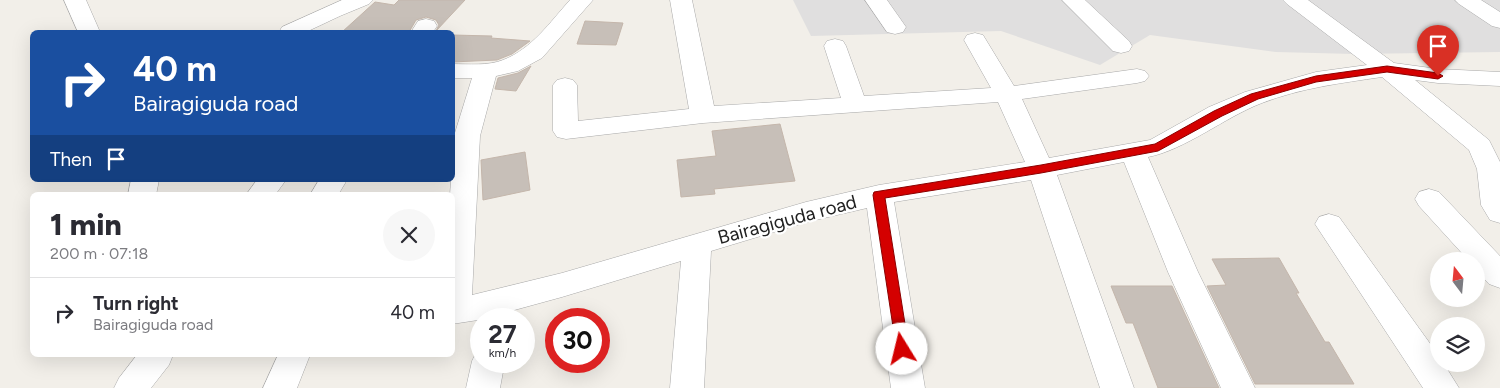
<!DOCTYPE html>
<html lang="en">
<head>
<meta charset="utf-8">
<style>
  :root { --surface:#fff; --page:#f7f7f7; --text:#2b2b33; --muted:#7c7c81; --line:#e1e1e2 }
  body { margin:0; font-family:Figtree,sans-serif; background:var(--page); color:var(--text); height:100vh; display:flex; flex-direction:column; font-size:19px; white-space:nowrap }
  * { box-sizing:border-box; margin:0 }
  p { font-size:16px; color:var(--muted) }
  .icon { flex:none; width:28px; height:28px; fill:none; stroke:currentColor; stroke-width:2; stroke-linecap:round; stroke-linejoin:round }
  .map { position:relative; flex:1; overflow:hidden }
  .drawer { position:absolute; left:30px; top:192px; width:425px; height:165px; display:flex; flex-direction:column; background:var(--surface); border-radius:8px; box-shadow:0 5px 20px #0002 }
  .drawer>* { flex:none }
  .hud { position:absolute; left:30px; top:30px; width:425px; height:152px; border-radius:8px; box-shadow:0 5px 20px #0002; background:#1a4fa0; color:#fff; overflow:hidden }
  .needle { width:32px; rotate:344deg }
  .tools { position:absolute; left:1430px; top:252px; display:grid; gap:10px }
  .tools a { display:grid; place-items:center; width:55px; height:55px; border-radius:50%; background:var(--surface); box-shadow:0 5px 20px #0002; font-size:25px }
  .speed { position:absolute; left:470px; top:308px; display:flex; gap:10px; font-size:25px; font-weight:700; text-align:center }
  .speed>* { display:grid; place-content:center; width:65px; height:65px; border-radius:50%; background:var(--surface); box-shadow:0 5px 20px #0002; line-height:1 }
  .speed small { font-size:12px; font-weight:400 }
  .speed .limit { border:8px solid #d22; background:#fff; color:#111 }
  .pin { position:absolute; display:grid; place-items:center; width:42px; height:42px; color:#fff; margin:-51px -21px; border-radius:50% 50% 50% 0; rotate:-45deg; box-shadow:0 0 5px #0007 }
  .pin .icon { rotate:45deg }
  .me { position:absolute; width:55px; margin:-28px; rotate:351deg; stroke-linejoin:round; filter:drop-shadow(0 0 4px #0008) }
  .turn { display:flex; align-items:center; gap:18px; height:105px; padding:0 20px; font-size:22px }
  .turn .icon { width:65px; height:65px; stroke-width:2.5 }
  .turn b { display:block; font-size:35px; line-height:42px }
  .then { display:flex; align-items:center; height:48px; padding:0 20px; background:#0003; gap:10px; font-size:19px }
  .round { display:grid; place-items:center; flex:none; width:52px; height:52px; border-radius:26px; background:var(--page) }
  .head { display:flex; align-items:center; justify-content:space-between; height:85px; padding:0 20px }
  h1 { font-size:30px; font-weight:800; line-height:38px }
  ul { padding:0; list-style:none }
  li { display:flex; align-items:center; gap:15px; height:70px; padding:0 20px; border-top:1px solid var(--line) }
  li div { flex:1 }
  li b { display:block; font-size:19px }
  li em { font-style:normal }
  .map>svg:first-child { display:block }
  .residential { fill:#e0dfdf }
  .building { fill:#c7bfb8; stroke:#c4b6ab }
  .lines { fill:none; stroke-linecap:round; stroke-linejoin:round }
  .minor-casing { stroke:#a9a9a9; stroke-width:1 }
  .minor { fill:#fff; fill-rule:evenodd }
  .route { fill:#d40000; stroke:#8a0000 }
  .labels { text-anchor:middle; stroke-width:4.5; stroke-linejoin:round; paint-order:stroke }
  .street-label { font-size:19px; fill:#222; stroke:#fff }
</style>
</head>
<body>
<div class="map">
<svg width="1500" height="388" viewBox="0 0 1500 388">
  <rect width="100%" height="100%" fill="#f2efe9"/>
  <!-- residential -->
  <polygon class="residential" points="793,0 1500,0 1500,52 1354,54 1276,52 1150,35 1100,65 1001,31 811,36"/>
  <!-- building -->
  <g class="building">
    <polygon points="399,0 465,0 436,31 439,25 436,20 426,17 416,20 409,32 342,32 375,2 394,5"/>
    <polygon points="585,21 623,23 616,45 577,44"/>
    <polygon points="452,35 492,36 491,38 530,41 512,54 497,60 452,62"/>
    <polygon points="531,66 516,91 495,89 498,78 518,73"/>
    <polygon points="780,124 795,181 714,189 715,194 681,197 677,160 716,156 712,131"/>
    <polygon points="525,152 530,190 483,200 481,160"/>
    <polygon points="1279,258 1299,293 1296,293 1325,342 1329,342 1354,384 1255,384 1207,286 1226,285 1212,259"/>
    <polygon points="1111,286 1172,286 1219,388 1158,388 1133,323 1126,323"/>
  </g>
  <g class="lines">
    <!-- minor casing -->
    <g class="minor-casing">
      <g id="minor">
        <polygon points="64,0 86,0 100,32 78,32"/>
        <polygon points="342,0 373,0 369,4 340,16 306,32 279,32 282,27"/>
        <path d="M570 0H593L542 58 518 71 496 76 480 136 472 295 562 273 806 202 879 185 1025 162 998 102 703 123 566 139 557 137 553 131V85L557 80 565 78 573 80 577 85 578 121 689 109 670 0H692L714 106 841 98 824 46 827 41 835 39 843 41 846 46 864 96 991 88 964 40 967 35 975 33 983 35 1014 86 1137 69 1145 71 1149 76 1145 81 1137 83 1022 99 1049 158 1150 140 1209 107 1245 92 1316 72 1367 65 1287 4 1283 0H1308L1394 63 1438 69 1500 72V86L1438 83 1415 80 1489 140 1500 162V223L1490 220 1481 205 1477 169 1469 150 1382 77C1341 83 1301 88 1262 103 1225 117 1185 150 1148 157L1198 272 1255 388H1221L1168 272 1124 162 1057 175 1134 388H1100L1031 180 894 202 925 388H891L867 208 807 222 711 251 704 388H670L681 261 562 297 478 320 452 324V195H450L451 180H452L454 136 472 78H452V64C469 64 488 66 503 60 532 49 550 22 570 0Z"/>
        <polygon points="865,0 887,0 906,27 903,32 895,34 887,32"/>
        <polygon points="1062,0 1085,0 1129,41 1132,46 1129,51 1121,53 1113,51"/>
        <polygon points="1455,0 1481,0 1500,12 1500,28 1492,26 1459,4"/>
        <polygon points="426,19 434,21 437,26 433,32 411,32 418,21"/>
        <polygon points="131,180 159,180 156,195 128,195"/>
        <polygon points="257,180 286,180 275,195 246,195"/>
        <polygon points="319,180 347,180 338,195 310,195"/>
        <polygon points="1429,189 1439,192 1500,256 1500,288 1489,284 1476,270 1476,261 1469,261 1419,206 1415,199 1419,192"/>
        <polygon points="1329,214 1339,217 1439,356 1439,364 1444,364 1459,388 1423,388 1315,224 1319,217"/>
        <polygon points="481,350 481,361 505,361 500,388 466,388 472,361 477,351"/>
        <polygon points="137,355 173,355 169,365 151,388 114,388 119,378"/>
        <polygon points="278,355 310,355 297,388 263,388"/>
      </g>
    </g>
    <!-- minor -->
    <use href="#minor" class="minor"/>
  </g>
  <!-- route -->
  <polygon class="route" points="1387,66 1438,73 1443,76 1438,79 1387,72 1316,82 1258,99 1222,116 1158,151 1041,173 885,198 909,349 907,353 902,355 897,353 873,195 874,192 1041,165 1155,144 1214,111 1251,94 1316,76"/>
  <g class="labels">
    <!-- street labels -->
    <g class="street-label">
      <text transform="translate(787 219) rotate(-15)" y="7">Bairagiguda road</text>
    </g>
  </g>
</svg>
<div class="tools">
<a><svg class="needle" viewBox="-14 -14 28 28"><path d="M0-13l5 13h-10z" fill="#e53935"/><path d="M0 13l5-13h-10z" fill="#7c7c81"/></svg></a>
<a><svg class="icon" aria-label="layers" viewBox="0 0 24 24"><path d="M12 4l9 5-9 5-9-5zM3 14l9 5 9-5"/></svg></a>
</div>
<div class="speed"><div>27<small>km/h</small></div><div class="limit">30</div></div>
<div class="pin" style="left:1438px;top:76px;background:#d93025"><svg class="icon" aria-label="arrive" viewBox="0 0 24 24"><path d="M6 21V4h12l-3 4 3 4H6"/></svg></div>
<svg class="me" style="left:902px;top:349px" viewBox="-20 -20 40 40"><circle r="19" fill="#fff"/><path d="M0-13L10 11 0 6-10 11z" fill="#d40000"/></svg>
<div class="hud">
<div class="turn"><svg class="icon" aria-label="right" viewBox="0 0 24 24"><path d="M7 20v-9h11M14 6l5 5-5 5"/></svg><div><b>40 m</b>Bairagiguda road</div></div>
<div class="then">Then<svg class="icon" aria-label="arrive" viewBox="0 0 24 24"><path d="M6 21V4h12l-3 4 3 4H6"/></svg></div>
</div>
<section class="drawer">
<div class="head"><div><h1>1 min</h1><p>200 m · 07:18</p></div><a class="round"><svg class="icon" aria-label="close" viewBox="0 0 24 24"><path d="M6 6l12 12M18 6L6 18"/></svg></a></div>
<ul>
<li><svg class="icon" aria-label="right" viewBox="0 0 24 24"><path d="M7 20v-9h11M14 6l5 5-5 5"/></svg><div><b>Turn right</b><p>Bairagiguda road</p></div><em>40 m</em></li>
</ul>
</section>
</div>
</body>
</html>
